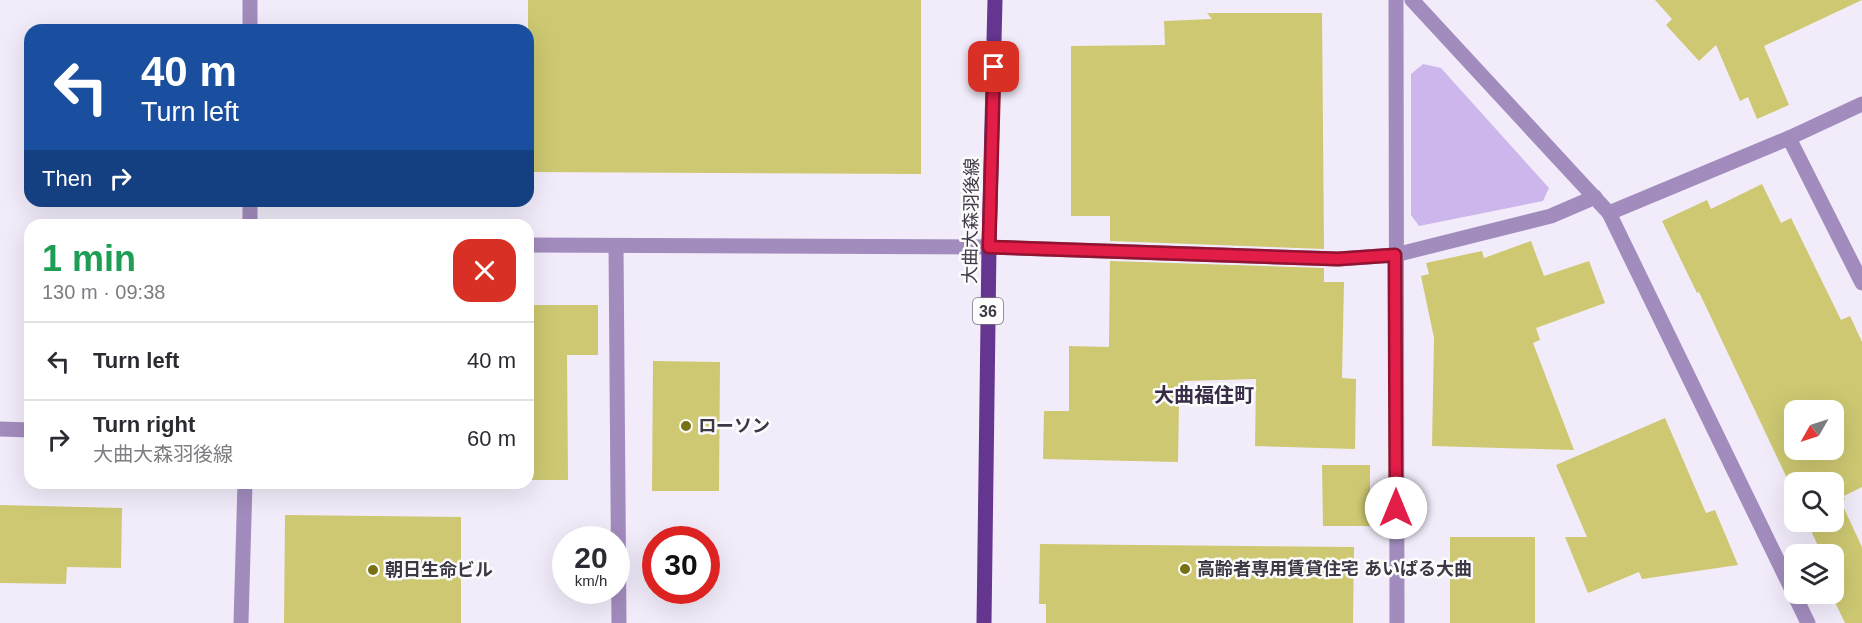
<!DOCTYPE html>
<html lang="en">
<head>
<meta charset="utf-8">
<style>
  :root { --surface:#fff; --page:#f2f2f3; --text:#2b2b33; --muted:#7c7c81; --line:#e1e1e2 }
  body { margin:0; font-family:Arial,"Noto Sans JP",sans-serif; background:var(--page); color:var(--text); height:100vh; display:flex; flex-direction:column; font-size:22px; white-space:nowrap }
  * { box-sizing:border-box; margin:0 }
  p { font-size:20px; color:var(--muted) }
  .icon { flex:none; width:33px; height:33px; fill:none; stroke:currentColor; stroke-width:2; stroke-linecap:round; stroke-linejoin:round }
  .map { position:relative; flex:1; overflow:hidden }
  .sheet { position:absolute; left:24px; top:219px; width:510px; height:270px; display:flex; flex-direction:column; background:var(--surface); border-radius:18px; box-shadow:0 6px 24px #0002 }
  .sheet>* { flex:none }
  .guide { position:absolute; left:24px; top:24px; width:510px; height:183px; border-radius:18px; box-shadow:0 6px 24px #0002; background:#1a4fa0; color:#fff; overflow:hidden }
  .needle { width:39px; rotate:231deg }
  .buttons { position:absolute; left:1784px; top:400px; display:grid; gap:12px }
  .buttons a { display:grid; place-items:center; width:60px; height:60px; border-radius:12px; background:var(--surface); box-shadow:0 6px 24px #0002; font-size:30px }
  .speed { position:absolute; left:552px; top:526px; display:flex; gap:12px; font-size:30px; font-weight:700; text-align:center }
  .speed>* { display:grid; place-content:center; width:78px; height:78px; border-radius:50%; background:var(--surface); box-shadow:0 6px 24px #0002; line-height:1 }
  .speed small { font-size:15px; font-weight:400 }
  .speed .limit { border:9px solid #d22; background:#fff; color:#111 }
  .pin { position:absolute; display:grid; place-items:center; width:51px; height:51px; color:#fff; margin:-26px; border-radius:12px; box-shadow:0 3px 9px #0006 }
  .me { position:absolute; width:66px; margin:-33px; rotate:0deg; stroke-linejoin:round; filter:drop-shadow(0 0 4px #0008) }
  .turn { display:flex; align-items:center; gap:21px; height:126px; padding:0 18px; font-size:27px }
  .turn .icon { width:78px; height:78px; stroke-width:2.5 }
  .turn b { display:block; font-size:42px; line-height:51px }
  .then { display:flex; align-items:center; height:57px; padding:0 18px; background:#0003; gap:12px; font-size:22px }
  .round { display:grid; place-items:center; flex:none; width:63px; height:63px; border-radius:18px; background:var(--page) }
  .summary { display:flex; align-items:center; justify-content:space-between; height:102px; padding:0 18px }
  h1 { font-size:36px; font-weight:700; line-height:45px; color:#1e9e55 }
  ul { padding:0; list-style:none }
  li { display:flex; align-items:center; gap:18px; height:78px; padding:0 18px; border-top:2px solid var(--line) }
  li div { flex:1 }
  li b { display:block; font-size:22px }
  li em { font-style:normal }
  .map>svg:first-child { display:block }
  .green { fill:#cdb6ec }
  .building { fill:#cdc871; fill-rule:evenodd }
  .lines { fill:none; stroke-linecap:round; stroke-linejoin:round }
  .minor { stroke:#a28cbe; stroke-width:15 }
  .major { stroke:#643690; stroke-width:15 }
  .route-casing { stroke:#92132f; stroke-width:15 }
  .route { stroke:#e11d48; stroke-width:10 }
  .poi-dot { fill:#777113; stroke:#fcfcfc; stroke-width:2 }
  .labels { text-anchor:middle; stroke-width:5; stroke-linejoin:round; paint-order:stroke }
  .shield { fill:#fcfcfc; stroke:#77737c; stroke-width:1.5 }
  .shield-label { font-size:16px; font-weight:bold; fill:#3e3845 }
  .street-label { font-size:18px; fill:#3e3845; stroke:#fcfcfc }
  .poi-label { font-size:18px; font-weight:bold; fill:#3e3845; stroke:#fcfcfc; text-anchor:start }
  .neighbourhood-label { font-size:20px; font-weight:bold; fill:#382c47; stroke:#fcfcfc }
</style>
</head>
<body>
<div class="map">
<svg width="1862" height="623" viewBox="0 0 1862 623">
  <rect width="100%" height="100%" fill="#f2ecfa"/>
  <!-- green -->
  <polygon class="green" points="1423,64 1441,68 1549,188 1543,201 1419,226 1411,215 1411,74"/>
  <!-- building -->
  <g class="building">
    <polygon points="528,0 921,0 921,174 528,172"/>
    <polygon points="1655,0 1862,0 1764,46 1789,105 1757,119 1748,97 1740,101 1716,45 1699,61 1666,25 1672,19"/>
    <polygon points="1207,13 1322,13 1324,249 1110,241 1110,216 1071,216 1071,46 1165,45 1164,21 1212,19"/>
    <path d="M1762 184 1781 223 1791 218 1841 320 1850 316 1862 342V487L1844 496 1845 500 1841 502 1862 547V623H1845L1831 594H1833V555H1813L1812 552 1819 548 1807 522H1833V483H1794V493L1699 292 1697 293 1662 221 1707 200 1711 209ZM1794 411H1833V450H1794Z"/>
    <polygon points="1531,241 1544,276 1589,261 1605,303 1536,328 1540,340 1533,343 1574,450 1432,446 1434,338 1421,276 1429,274 1426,263 1482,251 1484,258"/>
    <polygon points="1110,261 1324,268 1324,282 1344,282 1342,378 1356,379 1355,449 1255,446 1256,379 1184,381 1184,403 1179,402 1178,462 1043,459 1044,411 1069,411 1069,346 1109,347"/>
    <polygon points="530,305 598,305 598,355 567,355 568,480 528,480"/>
    <polygon points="653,361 720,362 719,491 652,491"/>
    <polygon points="1665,418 1706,513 1715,510 1738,565 1642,579 1639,572 1588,593 1565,537 1587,537 1556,465"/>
    <polygon points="1322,465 1370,465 1370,526 1323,526"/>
    <polygon points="0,505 122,508 121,568 67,567 66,584 0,583"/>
    <polygon points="285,515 461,517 461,623 284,623"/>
    <rect x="1450" y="537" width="85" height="86"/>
    <polygon points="1040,544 1354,547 1353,623 1046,623 1046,604 1039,604"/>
  </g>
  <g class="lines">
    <!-- minor -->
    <g class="minor">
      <polyline points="250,0 250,30"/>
      <polyline points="1396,0 1397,623"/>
      <polyline points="1412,0 1609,213 1808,623"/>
      <polyline points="1789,138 1862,283"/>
      <polyline points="250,201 250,225"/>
      <polyline points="1609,213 1789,138 1862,104"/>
      <polyline points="528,245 989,247 1338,259 1395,255 1551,216 1595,197"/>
      <polyline points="616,246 619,623"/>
      <polyline points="0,429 30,430"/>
      <polyline points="241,623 245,483"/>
    </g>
    <!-- major -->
    <polyline class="major" points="984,623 989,247 995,0"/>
  </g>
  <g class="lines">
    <!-- route casing -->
    <g class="route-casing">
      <polyline id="route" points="994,67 989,247 1338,259 1395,255 1396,508"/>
    </g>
    <!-- route -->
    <use href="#route" class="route"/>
  </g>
  <!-- markers -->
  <g class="poi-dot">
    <circle cx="686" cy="426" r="6"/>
    <circle cx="1185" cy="569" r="6"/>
    <circle cx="373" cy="570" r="6"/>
  </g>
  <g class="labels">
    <!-- shield labels -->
    <rect class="shield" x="973" y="298" width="30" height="26" rx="4.5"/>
    <g class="shield-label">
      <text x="988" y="317">36</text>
    </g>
    <!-- street labels -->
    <g class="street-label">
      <text transform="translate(971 221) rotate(-89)" y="6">大曲大森羽後線</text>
    </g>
    <!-- poi labels -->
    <g class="poi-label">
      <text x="698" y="432">ローソン</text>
      <text x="1197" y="575">高齢者専用賃貸住宅 あいぱる大曲</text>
      <text x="385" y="576">朝日生命ビル</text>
    </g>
    <!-- neighbourhood labels -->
    <g class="neighbourhood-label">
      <text x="1204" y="402">大曲福住町</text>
    </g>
  </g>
</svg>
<div class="buttons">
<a><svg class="needle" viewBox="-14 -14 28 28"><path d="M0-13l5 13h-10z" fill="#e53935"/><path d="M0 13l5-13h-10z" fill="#7c7c81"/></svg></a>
<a><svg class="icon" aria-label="search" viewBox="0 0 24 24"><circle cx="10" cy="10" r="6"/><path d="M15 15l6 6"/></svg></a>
<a><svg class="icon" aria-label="layers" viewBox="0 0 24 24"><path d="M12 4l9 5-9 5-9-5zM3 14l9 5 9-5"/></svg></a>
</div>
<div class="speed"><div>20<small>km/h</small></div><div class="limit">30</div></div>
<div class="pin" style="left:994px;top:67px;background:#d93025"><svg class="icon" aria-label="arrive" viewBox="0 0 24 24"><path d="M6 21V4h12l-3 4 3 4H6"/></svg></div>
<svg class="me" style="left:1396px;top:508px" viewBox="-20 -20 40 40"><circle r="19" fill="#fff"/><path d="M0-13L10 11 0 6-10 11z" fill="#e11d48"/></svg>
<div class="guide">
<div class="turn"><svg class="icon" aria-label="left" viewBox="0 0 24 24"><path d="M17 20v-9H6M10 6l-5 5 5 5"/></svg><div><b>40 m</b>Turn left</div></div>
<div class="then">Then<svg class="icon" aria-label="right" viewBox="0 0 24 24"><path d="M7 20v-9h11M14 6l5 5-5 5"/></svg></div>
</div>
<section class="sheet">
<div class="summary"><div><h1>1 min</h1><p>130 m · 09:38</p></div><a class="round" style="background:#d93025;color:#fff"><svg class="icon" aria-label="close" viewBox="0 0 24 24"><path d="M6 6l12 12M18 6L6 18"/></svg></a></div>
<ul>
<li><svg class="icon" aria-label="left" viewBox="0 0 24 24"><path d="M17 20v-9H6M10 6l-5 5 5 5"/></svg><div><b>Turn left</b></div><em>40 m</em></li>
<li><svg class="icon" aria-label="right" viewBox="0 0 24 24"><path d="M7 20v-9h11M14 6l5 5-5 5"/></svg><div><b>Turn right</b><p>大曲大森羽後線</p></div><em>60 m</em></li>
</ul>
</section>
</div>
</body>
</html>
